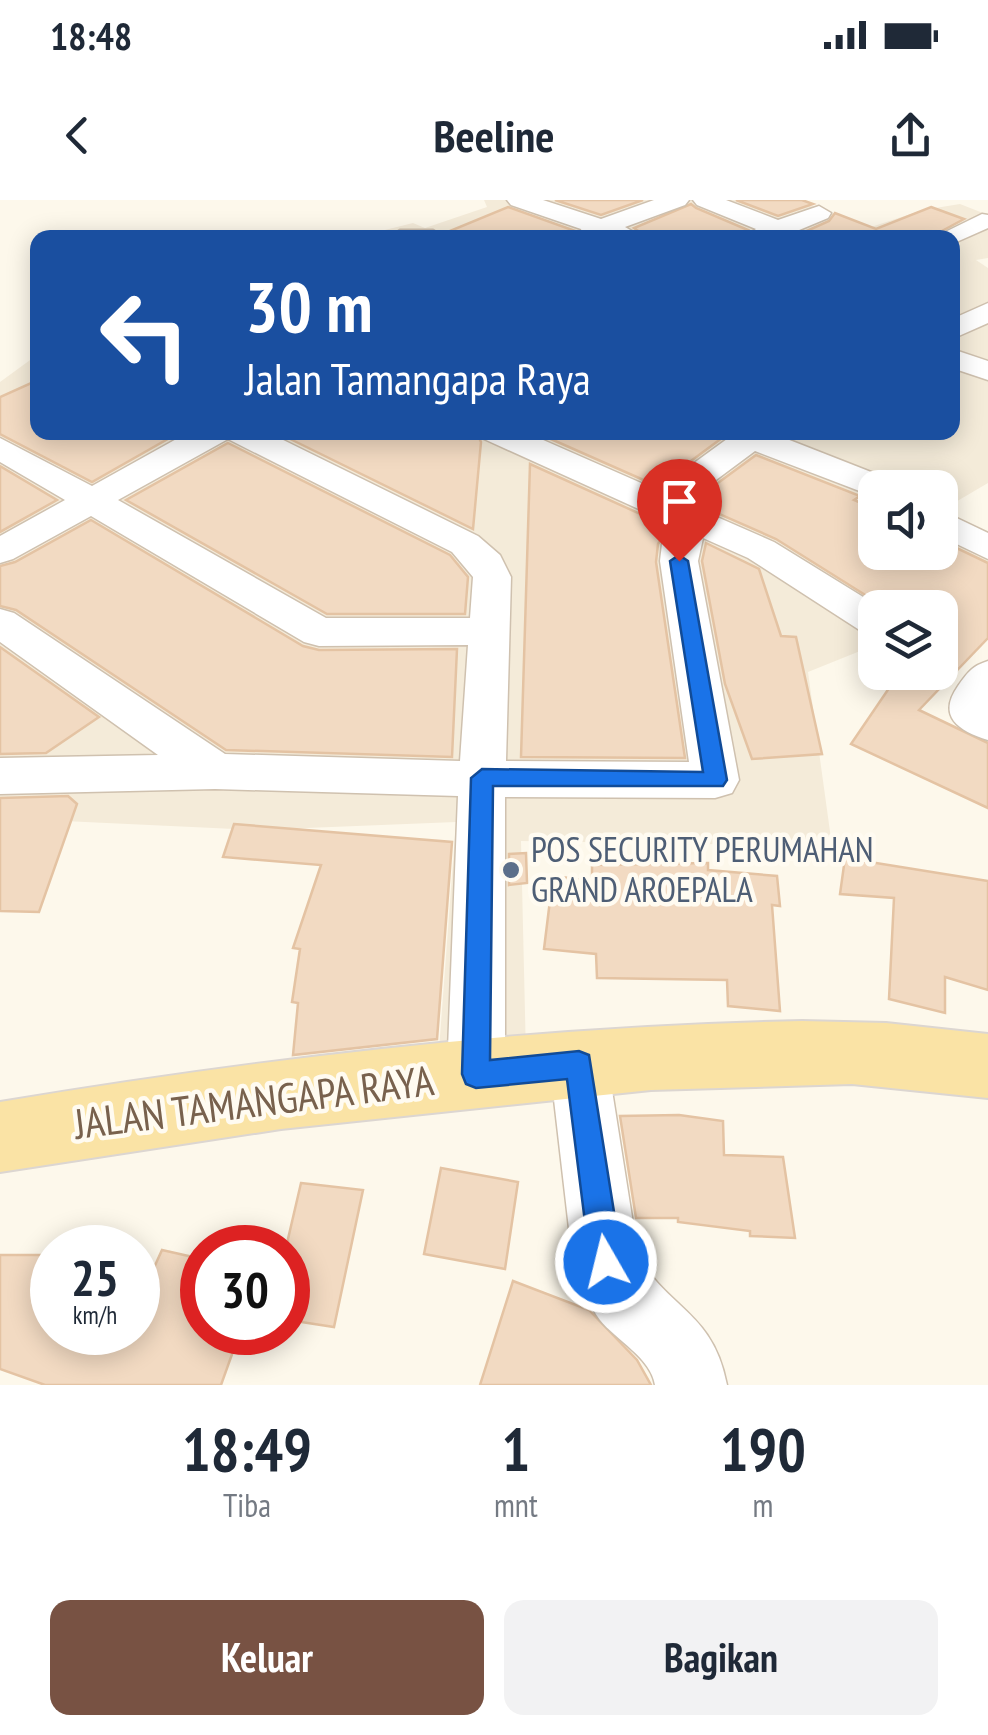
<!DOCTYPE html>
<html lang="id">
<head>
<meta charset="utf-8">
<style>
  :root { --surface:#fff; --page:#f2f2f3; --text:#1f2937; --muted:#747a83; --accent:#785243 }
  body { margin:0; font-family:"PT Sans Narrow",sans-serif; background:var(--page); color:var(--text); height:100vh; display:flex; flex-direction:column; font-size:38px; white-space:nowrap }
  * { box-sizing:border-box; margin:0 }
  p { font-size:32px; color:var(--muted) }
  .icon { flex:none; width:55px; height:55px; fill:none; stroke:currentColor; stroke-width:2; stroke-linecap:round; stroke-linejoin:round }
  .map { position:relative; height:1185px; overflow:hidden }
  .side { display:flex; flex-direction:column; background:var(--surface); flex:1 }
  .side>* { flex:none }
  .top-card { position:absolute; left:30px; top:30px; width:930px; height:210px; border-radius:20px; box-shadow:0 5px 25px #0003; background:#1a4fa0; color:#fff; overflow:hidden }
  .buttons { position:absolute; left:858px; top:270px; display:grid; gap:20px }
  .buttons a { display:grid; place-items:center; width:100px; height:100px; border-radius:20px; background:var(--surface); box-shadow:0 5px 25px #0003; font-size:50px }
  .speed { position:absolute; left:30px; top:1025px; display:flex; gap:20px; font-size:50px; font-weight:700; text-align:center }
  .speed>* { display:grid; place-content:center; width:130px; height:130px; border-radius:50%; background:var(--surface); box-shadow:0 5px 25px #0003; line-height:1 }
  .speed small { font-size:25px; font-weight:400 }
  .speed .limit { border:15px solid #d22; background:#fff; color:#111 }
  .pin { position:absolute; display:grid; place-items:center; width:85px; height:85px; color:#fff; margin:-102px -42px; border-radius:50% 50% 50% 0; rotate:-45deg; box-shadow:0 0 10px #0007 }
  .pin .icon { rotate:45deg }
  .me { position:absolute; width:110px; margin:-55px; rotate:352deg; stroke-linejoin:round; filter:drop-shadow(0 0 8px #0008) }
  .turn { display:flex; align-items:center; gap:35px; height:210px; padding:0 50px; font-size:45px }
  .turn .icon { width:130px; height:130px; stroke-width:2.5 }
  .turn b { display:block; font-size:70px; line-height:85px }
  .eta { display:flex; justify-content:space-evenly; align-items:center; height:170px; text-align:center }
  .eta b { font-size:60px; font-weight:600; line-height:70px }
  .button { display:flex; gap:20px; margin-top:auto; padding:20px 50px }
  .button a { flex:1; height:115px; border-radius:20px; background:var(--accent); color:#fff; font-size:40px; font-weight:600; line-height:115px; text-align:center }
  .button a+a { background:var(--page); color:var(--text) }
  .status { display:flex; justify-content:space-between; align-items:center; height:70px; padding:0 50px; background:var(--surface); direction:ltr }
  .status svg { height:28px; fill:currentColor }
  header { display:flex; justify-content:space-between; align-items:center; height:130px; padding:0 50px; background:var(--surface); font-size:45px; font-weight:600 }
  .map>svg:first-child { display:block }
  .residential { fill:#f4ebd9; fill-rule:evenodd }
  .building { fill:#f2dac2; stroke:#e4c3a3; stroke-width:2.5 }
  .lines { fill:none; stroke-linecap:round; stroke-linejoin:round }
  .minor-casing { stroke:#cfc1af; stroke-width:3 }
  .major-casing { stroke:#dcd6d1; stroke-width:4 }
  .minor { fill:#fff; fill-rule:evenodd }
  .major { fill:#fae3a5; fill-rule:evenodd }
  .route { fill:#1a73e8; stroke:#114b97; stroke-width:2.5 }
  .service-dot { fill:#5c6f8a; stroke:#fffbf1; stroke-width:4 }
  .labels { text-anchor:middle; stroke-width:9; stroke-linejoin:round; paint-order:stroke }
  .service-label { font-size:35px; fill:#4e5e75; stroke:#fffbf1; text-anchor:start }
  .near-street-label { font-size:42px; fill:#78614d; stroke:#fffbf1 }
</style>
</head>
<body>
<div class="status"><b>18:48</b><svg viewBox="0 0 49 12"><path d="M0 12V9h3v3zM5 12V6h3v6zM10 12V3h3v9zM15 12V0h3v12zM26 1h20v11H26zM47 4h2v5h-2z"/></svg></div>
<header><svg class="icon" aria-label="back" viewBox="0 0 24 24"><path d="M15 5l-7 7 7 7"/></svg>Beeline<svg class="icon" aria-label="share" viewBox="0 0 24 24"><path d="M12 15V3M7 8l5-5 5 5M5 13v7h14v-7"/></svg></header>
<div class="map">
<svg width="988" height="1185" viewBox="0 0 988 1185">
  <rect width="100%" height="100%" fill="#fdf8eb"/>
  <!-- residential -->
  <path class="residential" d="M484 0H795L871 27 923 10 960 4 988 15V58L976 60 988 68V283L942 310 988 332V405L970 396 940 413V408H875V445L808 472 832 646 521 641 526 856 438 863 456 622 257 630 0 618V182L37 155 38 232H952V38L357 37 413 23 425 28 487 7ZM875 288H940V352H875Z"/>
  <!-- building -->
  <g class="building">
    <polygon points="555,0 643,0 601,15"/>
    <polygon points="736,0 802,0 813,4 778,16"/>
    <polygon points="691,4 696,8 748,30 740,38 648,38 634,28"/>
    <polygon points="508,7 578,32 580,38 449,38 445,33"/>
    <polygon points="931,7 964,19 929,38 791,38 829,21 835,13 876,29"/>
    <polygon points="38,180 38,232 180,232 92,282 0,234 0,197"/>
    <polygon points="276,232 476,232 481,242 473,329"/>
    <polygon points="535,232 713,232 722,238 657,286"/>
    <polygon points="228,243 450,355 468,377 465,414 327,414 126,300"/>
    <polygon points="756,255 860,296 854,300 875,309 875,352 940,352 940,340 988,363 988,438 919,510 988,543 988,608 851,544 900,472 940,472 943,408 886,408 776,339 692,302"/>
    <polygon points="530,264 669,327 658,344 656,362 685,558 521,557"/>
    <polygon points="0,266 57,300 0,332"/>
    <polygon points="91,320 303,446 319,450 457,449 452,557 226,550 16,410 0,406 0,366 15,362"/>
    <polygon points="706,343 759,369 781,436 796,437 822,554 752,559 725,484 702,361"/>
    <polygon points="0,447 99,517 46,553 0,554"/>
    <polygon points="68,596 77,604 39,712 0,711 0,598"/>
    <polygon points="234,624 452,642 437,839 293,855 298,803 292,802 300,749 293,748 321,665 223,657"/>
    <polygon points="526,653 527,683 509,685 509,654"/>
    <polygon points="845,658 988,681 988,790 945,777 945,813 889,799 894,698 840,694"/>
    <polygon points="708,663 708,670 777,676 780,706 772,705 780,811 728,806 727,780 597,778 596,754 544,749 553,676 592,681 592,665"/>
    <polygon points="679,915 723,921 724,955 783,957 795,1038 750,1036 750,1031 678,1022 678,1018 636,1018 620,916"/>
    <polygon points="441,968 518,982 505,1069 424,1054"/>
    <polygon points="301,983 363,990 334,1127 288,1120 288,1039"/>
    <polygon points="162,1050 202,1059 202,1132 240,1132 221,1185 45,1185 0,1169 0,1055 52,1055 52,1132 138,1132 138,1103"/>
    <polygon points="513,1081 589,1110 637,1160 651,1185 480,1185"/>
  </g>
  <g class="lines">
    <!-- minor casing -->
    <g class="minor-casing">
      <g id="minor">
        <polygon points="507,0 543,0 601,19 654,0 689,0 685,5 625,27 644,38 583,36 581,29 511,5"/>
        <polygon points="693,0 726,0 778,20 819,6 831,13 828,18 780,38 744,38 756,29 697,5"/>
        <polygon points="982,14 988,15 988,28 952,44 952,38 933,38"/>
        <polygon points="400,30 433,30 445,38 388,38"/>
        <polygon points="988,103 988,123 952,139 952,119"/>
        <polygon points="952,149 988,161 988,180 952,168"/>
        <path d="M189 232H267L478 336 500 355 511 377 506 561 689 562 660 361 662 344 674 325 484 239 480 232H525L657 290 727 239 722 232H769L894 281 899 288H875V297L870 295 755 251 685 303 774 342 881 408H875V435L861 431 748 358 703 338 698 361 739 580 732 593 715 598 505 597V874L497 894 476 902 455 894 447 874 458 596 215 589 0 594V558L158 555 0 442V409L14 413 225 554 460 561 468 445 319 446 304 442 91 316 13 359 0 363V336L65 300 0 262V238L92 286ZM228 239 452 352 473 377 470 418H326L118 300Z"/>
        <polygon points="940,310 988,333 988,359 940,336"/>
        <path d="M988 461V540C958 531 937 516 958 486 968 472 972 466 988 461Z"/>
        <path d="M579 838 600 846 608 865 638 1055C667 1109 713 1111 727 1185H655C651 1158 616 1140 600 1120 588 1104 580 1081 573 1063L550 865 558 846Z"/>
      </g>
    </g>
    <!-- major casing -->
    <g class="major-casing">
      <path id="major" d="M802 821 886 823 988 834V898L852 884 651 890 281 929 0 972V902C264 858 534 826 802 821Z"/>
    </g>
    <!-- minor -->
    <use href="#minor" class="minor"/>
    <!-- major -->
    <use href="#major" class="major"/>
  </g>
  <!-- route -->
  <polygon class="route" points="679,355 688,361 727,580 723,586 493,586 490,860 579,851 589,855 622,1062 617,1074 606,1078 595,1074 590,1062 567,879 476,888 466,884 462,874 471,578 482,569 703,572 670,361"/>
  <!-- markers -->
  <circle class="service-dot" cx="511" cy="670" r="10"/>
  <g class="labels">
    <!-- service labels -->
    <g class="service-label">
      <text x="531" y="662">POS SECURITY PERUMAHAN<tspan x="531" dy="40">GRAND AROEPALA</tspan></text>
    </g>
    <!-- near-street labels -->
    <g class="near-street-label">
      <text transform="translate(254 902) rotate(-7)" y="15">JALAN TAMANGAPA RAYA</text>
    </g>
  </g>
</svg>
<div class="buttons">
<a><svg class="icon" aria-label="sound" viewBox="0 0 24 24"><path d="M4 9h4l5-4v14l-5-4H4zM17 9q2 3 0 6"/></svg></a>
<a><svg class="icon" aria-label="layers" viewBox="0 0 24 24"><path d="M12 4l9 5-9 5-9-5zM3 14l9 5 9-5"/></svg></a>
</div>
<div class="speed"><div>25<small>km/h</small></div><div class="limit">30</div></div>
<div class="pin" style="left:679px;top:361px;background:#d93025"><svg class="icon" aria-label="arrive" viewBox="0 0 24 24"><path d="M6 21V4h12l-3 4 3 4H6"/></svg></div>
<svg class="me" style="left:606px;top:1062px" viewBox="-20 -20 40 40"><circle r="17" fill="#1a73e8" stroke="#fff" stroke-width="3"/><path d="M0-11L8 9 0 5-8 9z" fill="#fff"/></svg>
<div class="top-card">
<div class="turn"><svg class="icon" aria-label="left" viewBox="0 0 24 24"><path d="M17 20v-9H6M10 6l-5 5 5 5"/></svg><div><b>30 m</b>Jalan Tamangapa Raya</div></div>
</div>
</div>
<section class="side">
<div class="eta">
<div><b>18:49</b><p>Tiba</p></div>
<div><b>1</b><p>mnt</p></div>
<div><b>190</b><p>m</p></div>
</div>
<div class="button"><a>Keluar</a><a>Bagikan</a></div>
</section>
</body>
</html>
